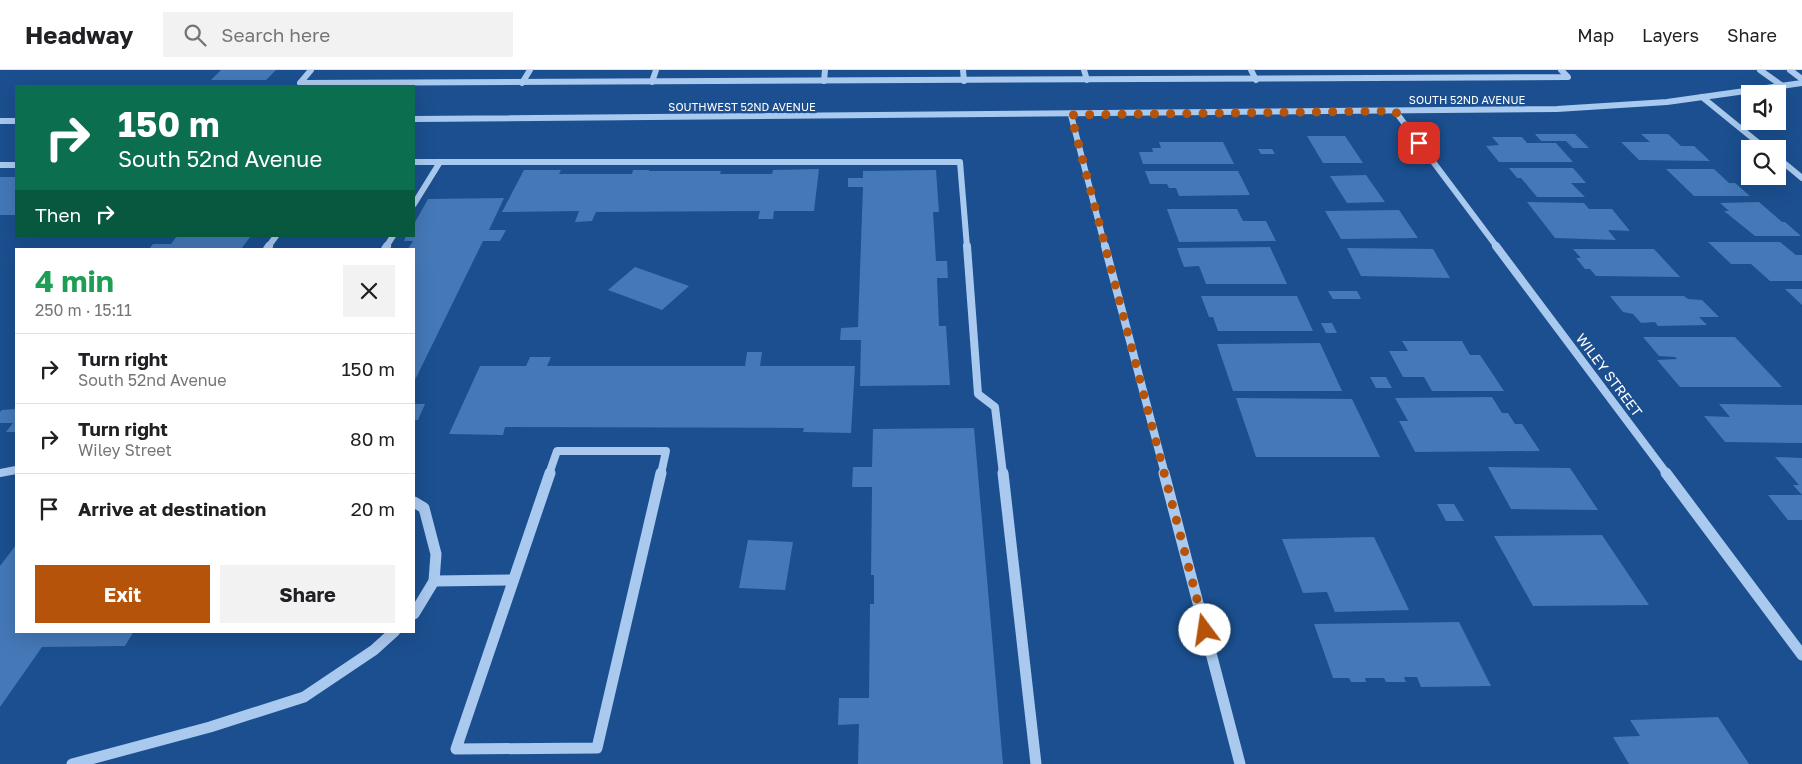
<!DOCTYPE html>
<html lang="en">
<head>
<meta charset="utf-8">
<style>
  :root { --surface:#fff; --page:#f2f2f2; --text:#202124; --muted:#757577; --line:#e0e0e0; --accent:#b45309 }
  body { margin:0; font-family:"Golos Text",sans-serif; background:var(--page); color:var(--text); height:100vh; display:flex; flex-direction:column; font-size:19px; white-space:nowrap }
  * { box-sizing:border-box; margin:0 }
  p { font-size:16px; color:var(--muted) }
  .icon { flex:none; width:28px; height:28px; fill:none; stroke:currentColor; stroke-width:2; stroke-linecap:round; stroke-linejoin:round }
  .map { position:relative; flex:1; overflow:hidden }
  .drawer { position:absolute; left:15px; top:178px; width:400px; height:385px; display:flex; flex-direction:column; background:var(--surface); border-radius:0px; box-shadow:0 5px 20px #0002 }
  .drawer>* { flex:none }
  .banner { position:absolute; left:15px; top:15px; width:400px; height:152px; border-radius:0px; box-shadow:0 5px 20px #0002; background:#0b6e4f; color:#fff; overflow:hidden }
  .fabs { position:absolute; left:1741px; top:15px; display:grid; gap:10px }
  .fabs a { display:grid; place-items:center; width:45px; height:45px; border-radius:0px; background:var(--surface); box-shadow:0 5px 20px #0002; font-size:25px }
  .pin { position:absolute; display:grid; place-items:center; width:42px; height:42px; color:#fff; margin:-21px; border-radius:10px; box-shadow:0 2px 8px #0006 }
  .me { position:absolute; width:55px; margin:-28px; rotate:346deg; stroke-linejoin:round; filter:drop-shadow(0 0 4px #0008) }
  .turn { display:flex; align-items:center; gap:18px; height:105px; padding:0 20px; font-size:22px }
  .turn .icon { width:65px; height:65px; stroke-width:2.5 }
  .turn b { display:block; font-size:35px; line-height:42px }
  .then { display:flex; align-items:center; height:48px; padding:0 20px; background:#0003; gap:10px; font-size:19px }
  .round { display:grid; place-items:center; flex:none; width:52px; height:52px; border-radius:0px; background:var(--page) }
  .headline { display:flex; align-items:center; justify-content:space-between; height:85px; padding:0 20px }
  h1 { font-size:30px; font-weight:700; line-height:38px; color:#1e9e55 }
  .primary-button { display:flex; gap:10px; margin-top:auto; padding:10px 20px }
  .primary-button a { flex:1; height:58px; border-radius:0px; background:var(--accent); color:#fff; font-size:20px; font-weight:700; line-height:58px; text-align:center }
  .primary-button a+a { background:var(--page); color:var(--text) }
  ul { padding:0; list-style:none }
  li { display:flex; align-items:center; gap:15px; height:70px; padding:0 20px; border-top:1px solid var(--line) }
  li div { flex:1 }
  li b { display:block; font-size:19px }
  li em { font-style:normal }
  header { display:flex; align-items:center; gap:30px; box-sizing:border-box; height:70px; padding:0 25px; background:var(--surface); border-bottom:1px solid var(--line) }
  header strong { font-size:24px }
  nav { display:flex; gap:28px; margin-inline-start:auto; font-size:18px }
  .search { width:350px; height:45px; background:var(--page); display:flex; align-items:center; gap:12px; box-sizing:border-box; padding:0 18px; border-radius:0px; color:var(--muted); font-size:19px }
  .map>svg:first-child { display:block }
  .building { fill:#4478b7 }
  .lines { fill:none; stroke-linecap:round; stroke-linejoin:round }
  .minor-far2 { stroke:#a9c9ee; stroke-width:6 }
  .minor-far1 { stroke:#a9c9ee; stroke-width:8 }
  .minor { stroke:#a9c9ee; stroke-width:11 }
  .route { stroke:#b45309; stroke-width:9; stroke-dasharray:0 16.2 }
  .labels { text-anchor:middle; stroke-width:4.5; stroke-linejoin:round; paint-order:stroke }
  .far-street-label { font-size:11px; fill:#fff; stroke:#1b4f8f }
  .street-label { font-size:14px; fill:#fff; stroke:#1b4f8f }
</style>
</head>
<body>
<header>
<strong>Headway</strong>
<div class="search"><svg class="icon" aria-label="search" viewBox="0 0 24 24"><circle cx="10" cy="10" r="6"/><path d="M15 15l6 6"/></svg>Search here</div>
<nav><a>Map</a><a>Layers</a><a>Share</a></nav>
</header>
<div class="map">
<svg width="1802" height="694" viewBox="0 0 1802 694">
  <rect width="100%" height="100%" fill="#1b4f8f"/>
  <!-- building -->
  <g class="building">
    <polygon points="221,0 276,0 266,10 211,10"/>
    <polygon points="1535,64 1575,64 1589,78 1573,78 1566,71 1541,71"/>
    <polygon points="1641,64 1668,64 1681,76 1694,76 1710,91 1639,90 1621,72 1650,72"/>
    <polygon points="1307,66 1345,66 1363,93 1323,93"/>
    <polygon points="1492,67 1522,67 1527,73 1556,73 1573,92 1499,92 1486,76 1499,75"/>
    <polygon points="1159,72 1223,72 1234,94 1143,94 1139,82 1153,82 1152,78 1161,78"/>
    <polygon points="1258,79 1272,79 1275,84 1261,84"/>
    <polygon points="1509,98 1573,98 1586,113 1571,113 1585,127 1537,127 1521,108 1517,108"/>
    <polygon points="819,99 814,141 774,141 773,149 758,149 760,141 596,142 592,151 575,152 579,141 502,142 524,100 561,100 559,104 632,104 633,100 649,100 649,101 721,101 720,104 772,104 773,100"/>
    <polygon points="1666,99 1714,99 1729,113 1735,113 1750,126 1694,126"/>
    <polygon points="936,100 939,142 933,142 936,191 947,191 948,208 937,208 939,256 946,256 950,315 860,316 861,270 840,270 841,258 858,257 863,117 848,117 848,108 863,108 863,101"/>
    <polygon points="1145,101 1238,101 1250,125 1179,126 1176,118 1169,118 1167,114 1150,114"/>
    <polygon points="1366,105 1385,132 1347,133 1330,106"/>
    <rect x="0" y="107" width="16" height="38"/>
    <polygon points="504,128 489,160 506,160 500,171 483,171 414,312 414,179 408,179 413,171 404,171 406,166 414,166 414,154 428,129"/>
    <polygon points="1527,132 1584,133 1589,139 1612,139 1630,161 1608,160 1616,170 1555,168"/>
    <polygon points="1759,132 1782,152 1785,152 1801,166 1755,166 1724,141 1729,141 1720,133"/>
    <polygon points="1167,139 1237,139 1243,151 1266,151 1276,171 1179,172"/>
    <polygon points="1399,140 1418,168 1341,169 1325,141"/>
    <polygon points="177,166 251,166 241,179 149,179 153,174 171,174"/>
    <polygon points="1708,172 1780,172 1796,185 1802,185 1802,211 1770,211 1751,194 1731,194"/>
    <polygon points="1270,177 1287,214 1206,214 1199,196 1184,197 1177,178"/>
    <polygon points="1347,178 1433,179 1450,208 1361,206"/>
    <polygon points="1573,179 1654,179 1680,207 1596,206 1590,199 1585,199 1576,188 1581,188"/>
    <polygon points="635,197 689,216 662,240 608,220"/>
    <polygon points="1785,219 1802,219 1802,235"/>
    <polygon points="1328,221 1357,221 1361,229 1333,229"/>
    <polygon points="1201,226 1297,226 1313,261 1218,261 1213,247 1209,247"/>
    <polygon points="1610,226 1684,226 1688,229 1702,230 1719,247 1699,247 1707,255 1658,256 1655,252 1641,253 1633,244 1623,242"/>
    <polygon points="1321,253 1332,253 1337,263 1326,263"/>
    <polygon points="1643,267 1735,267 1782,317 1680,317 1657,290 1677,289 1675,287 1659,286"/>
    <polygon points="1402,271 1462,271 1470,285 1480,285 1504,321 1432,321 1424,307 1403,307 1389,281 1408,281"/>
    <polygon points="1320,273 1342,321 1233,321 1217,274"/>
    <polygon points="747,282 762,282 760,296 855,296 851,363 803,362 804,358 505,357 503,365 449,364 480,296 526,296 530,287 551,287 547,296 745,296"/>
    <polygon points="1370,307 1386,307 1392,318 1376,318"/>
    <polygon points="1492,327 1502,343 1508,343 1515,354 1522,354 1540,381 1415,382 1399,351 1408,351 1395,328"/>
    <polygon points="1236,328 1352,329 1380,387 1256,387"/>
    <polygon points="414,334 425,334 418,350 414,350"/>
    <polygon points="1719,334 1802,335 1802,373 1725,372 1704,346 1730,347"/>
    <polygon points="16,339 16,362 6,362 13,353 0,353 0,342 2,340"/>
    <polygon points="974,358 1003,694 858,694 859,654 838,655 839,628 869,628 870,534 874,534 874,505 871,505 872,417 852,417 853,397 872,397 873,359"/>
    <polygon points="1775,387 1802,388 1802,450 1788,450 1768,425 1802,425 1793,415 1799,415"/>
    <polygon points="1488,397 1570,398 1598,440 1511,439"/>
    <polygon points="1437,434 1454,434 1464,451 1446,451"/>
    <polygon points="1602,465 1649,535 1533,536 1494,466"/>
    <polygon points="1374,467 1409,540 1335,542 1327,522 1303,523 1282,469"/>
    <polygon points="748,470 793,472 785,520 739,518"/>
    <polygon points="16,475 16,561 134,561 125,576 42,577 0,637 0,496"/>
    <polygon points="1459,552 1491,616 1421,617 1417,607 1404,607 1406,612 1386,612 1384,608 1365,608 1366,612 1351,612 1349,608 1333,608 1314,554"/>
    <polygon points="1718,647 1749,694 1629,694 1613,667 1640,666 1630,650"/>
  </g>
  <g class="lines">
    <!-- minor-far2 -->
    <g class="minor-far2">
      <polyline points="311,0 300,13 1568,7 1561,0"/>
      <polyline points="963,0 964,11"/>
      <polyline points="1084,0 1087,10"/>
      <polyline points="1251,0 1256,10"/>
      <polyline points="1760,0 1781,15"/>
      <polyline points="1790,0 1802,9"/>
      <polyline points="824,11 825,0"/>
      <polyline points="652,12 656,0"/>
      <polyline points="522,13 530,0"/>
      <polyline points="1702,27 1766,79"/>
      <polyline points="1395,41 1497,177"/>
      <polyline points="1071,45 1105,177"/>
      <polyline points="414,49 1557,39 1667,32 1802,13"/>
      <polyline points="0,51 16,51"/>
      <polyline points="1778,88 1802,108"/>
      <polyline points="414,92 960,92 967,177"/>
      <polyline points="0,95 16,95"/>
      <polyline points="414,134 440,92"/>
      <polyline points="268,177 276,166"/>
      <polyline points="386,177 393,166"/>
    </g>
    <!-- minor-far1 -->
    <g class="minor-far1">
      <polyline points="967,176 978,324 995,337 1003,404"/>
      <polyline points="1105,176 1165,404"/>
      <polyline points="1496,176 1667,404"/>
      <polyline points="267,179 269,176"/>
      <polyline points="385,179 387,176"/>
      <polyline points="0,403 16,400"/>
      <polyline points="549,404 557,381 666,381 661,404"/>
    </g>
    <!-- minor -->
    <g class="minor">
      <polyline points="550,403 456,679 597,678 661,403"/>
      <polyline points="1003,403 1036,694"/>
      <polyline points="1164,403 1240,694"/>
      <polyline points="1666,403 1802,585"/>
      <polyline points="414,432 424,438 436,484 434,511 414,544"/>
      <polyline points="434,511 513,510"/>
      <polyline points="72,694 210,657 304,627 374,580 395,561"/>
    </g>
  </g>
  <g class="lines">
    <!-- route -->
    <polyline class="route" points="1205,560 1071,45 1395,41 1419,73"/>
  </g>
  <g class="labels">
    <!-- far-street labels -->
    <g class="far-street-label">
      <text x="1467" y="34">SOUTH 52ND AVENUE</text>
      <text x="742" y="41">SOUTHWEST 52ND AVENUE</text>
    </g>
    <!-- street labels -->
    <g class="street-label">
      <text transform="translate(1609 305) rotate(53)" y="5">WILEY STREET</text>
    </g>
  </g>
</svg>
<div class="fabs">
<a><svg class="icon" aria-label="sound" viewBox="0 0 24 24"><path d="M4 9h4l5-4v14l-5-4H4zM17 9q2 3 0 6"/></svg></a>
<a><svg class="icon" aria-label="search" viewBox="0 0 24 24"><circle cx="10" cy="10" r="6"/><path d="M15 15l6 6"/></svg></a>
</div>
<div class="pin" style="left:1419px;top:73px;background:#d93025"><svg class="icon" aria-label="arrive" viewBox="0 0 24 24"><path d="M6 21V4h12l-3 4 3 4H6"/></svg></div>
<svg class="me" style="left:1205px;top:560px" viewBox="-20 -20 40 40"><circle r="19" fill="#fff"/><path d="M0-13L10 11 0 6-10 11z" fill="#b45309"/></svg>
<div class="banner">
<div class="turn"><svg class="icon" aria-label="right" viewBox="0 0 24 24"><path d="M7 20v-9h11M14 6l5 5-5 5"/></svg><div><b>150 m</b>South 52nd Avenue</div></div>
<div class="then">Then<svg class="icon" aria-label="right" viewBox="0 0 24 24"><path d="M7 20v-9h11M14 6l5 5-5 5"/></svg></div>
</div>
<section class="drawer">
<div class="headline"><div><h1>4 min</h1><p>250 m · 15:11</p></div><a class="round"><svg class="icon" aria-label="close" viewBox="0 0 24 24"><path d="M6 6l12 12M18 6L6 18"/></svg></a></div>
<ul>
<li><svg class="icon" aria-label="right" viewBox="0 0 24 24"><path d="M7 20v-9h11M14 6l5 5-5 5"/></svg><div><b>Turn right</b><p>South 52nd Avenue</p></div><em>150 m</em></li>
<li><svg class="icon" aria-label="right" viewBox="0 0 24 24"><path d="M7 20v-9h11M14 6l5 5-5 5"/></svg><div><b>Turn right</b><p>Wiley Street</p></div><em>80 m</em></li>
<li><svg class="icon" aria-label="arrive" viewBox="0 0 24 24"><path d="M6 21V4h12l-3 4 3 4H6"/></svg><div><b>Arrive at destination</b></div><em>20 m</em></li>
</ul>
<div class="primary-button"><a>Exit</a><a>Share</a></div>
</section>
</div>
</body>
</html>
